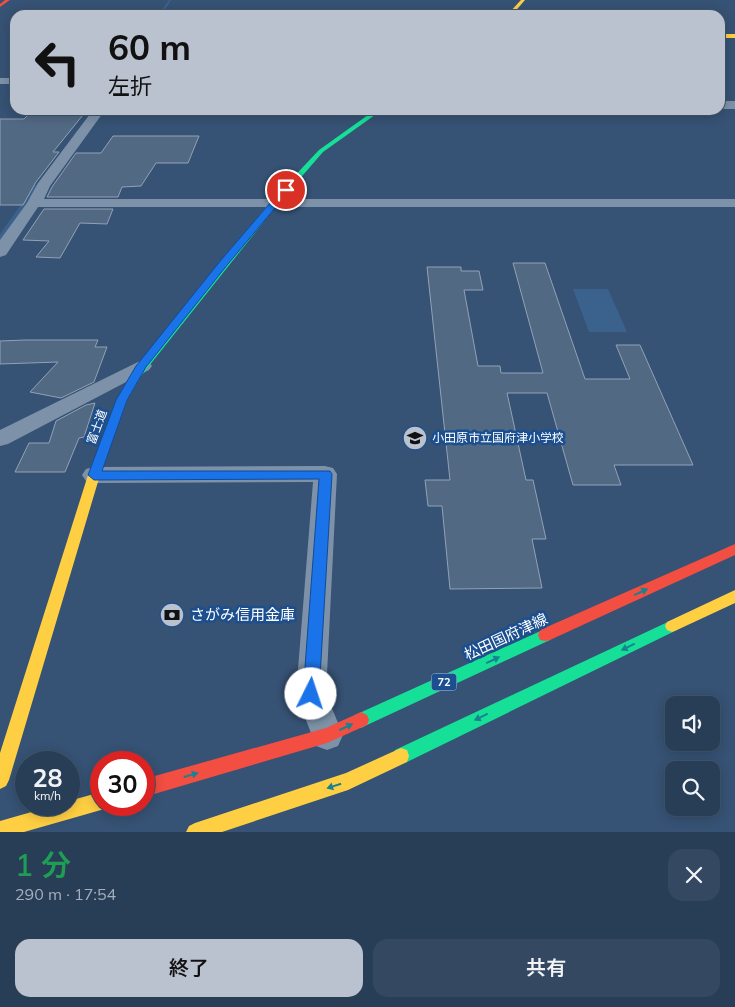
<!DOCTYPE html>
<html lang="ja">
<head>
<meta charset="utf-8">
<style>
  :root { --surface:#283e57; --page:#344961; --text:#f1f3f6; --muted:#a5aeba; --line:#44576d; --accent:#b9c2ce }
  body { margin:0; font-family:Mulish,"Noto Sans JP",sans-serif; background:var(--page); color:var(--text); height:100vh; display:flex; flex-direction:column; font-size:19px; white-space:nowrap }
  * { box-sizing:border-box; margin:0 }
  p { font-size:16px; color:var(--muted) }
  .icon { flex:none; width:28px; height:28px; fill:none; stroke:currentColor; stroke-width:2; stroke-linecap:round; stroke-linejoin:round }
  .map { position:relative; height:832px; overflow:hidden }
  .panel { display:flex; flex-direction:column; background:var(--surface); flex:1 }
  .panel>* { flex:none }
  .hud { position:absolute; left:10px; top:10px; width:715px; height:105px; border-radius:15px; box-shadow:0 2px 12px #0003,0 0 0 1px var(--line); background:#b9c2ce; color:#111; overflow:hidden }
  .buttons { position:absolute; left:665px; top:696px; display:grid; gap:10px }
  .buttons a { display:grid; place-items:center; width:55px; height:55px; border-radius:10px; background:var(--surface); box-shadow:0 2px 12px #0003,0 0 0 1px var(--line); font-size:25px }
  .speed { position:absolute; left:15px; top:751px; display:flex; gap:10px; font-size:25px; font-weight:700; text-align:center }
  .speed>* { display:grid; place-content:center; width:65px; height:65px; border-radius:50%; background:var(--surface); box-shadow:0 2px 12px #0003,0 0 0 1px var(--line); line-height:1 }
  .speed small { font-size:12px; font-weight:400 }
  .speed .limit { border:8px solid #d22; background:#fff; color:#111 }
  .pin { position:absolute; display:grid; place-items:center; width:42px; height:42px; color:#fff; margin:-21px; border:2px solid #fff; border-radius:50%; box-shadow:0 1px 5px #0007 }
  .me { position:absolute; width:55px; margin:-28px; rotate:4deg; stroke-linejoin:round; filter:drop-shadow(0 0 4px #0008) }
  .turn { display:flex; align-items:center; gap:18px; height:105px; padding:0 15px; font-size:22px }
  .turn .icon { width:65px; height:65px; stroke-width:2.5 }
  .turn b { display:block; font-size:35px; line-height:42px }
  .round { display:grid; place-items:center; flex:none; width:52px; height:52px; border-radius:15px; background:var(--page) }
  .headline { display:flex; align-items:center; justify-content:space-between; height:85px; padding:0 15px }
  h1 { font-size:30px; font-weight:600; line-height:38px; color:#1e9e55 }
  .cta { display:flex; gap:10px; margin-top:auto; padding:10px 15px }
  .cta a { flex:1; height:58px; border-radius:15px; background:var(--accent); color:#111; font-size:20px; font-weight:600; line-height:58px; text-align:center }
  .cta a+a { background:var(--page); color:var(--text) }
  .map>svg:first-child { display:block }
  .water { fill:#3b618d }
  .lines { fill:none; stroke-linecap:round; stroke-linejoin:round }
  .stream { fill:#3b618d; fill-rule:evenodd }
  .building { fill:#526984; stroke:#92a2b6 }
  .street { fill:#7d92a8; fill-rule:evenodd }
  .fast { fill:#16e098; fill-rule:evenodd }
  .slow { fill:#ffcf43; fill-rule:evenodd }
  .jam { fill:#f24e42; fill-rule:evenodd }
  .oneway { fill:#198292 }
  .route { fill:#1a73e8; stroke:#114b97 }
  .labels { text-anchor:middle; stroke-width:5; stroke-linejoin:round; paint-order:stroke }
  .shield { fill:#1b4f8f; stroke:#bbcadd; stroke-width:1 }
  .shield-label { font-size:11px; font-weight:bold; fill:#fff }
  .street-label { font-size:12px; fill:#fff; stroke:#1b4f8f }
  .poi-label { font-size:12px; fill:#fff; stroke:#1b4f8f; text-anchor:start }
  .near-poi-label { font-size:15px; fill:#fff; stroke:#1b4f8f; text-anchor:start }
  .near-street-label { font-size:15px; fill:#fff; stroke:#1b4f8f }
</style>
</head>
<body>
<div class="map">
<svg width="735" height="832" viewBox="0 0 735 832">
  <rect width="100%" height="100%" fill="#365274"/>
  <!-- water -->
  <polygon class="water" points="573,289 608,289 627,332 589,332"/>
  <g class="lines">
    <!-- stream -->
    <g class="stream">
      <polygon points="169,0 171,0 162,15 158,15"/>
      <polygon points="35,185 40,186 2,239 0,240 0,234"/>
    </g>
  </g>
  <!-- building -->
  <g class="building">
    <polygon points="87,110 53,152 59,152 36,182 23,205 0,205 0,119 24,119 32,111"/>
    <polygon points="113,136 199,136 188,163 156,163 141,186 122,187 118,197 47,197 52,187 76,153 101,153"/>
    <polygon points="44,209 113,209 107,224 80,223 60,258 36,257 49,241 23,240"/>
    <polygon points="513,263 545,263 585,379 630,379 616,345 640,345 693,465 614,465 621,485 573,485 547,393 507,393 526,480 533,480 546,539 532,539 542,588 450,589 442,506 428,506 425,480 450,480 427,267 461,267 461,271 479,271 483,290 464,290 478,366 500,366 501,373 543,373"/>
    <polygon points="25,340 98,340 95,347 107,347 94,382 61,398 30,392 58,362 0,364 0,341"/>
    <polygon points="95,403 84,437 79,438 65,472 15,472 29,443 49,443 56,421 86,405"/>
  </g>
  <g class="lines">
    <!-- street -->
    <g class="street">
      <rect x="0" y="78" width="15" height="6"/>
      <rect x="720" y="101" width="15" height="8"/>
      <polygon points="93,110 105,110 50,186 44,199 735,199 735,207 38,207 6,255 0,257 0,240 27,203 38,183"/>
      <polygon points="142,360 149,362 152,366 149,370 8,444 0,446 0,430"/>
      <polygon points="325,466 333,468 337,474 326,694 343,735 338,746 327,750 316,746 296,694 313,482 94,483 86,481 82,475 86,469 94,467"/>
    </g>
    <!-- fast -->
    <g class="fast">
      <polygon points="375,110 382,110 323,152 277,205 141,376 133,376 132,374 133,372 271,201 319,150"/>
      <polygon points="672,620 677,622 679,626 677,630 407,762 401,764 395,762 393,756 395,750"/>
      <polygon points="545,629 550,630 552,635 550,640 367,725 361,728 355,725 353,720 355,715"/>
    </g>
    <!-- slow -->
    <g class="slow">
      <polygon points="521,0 525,0 512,15 507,15"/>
      <rect x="720" y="34" width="15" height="4"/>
      <polygon points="137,371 142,374 127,400 100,475 9,780 6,786 0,789 0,753 88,475 117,400 133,372"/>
      <polygon points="735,590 735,603 677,630 672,632 667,630 665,626 667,622"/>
      <polygon points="401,748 407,750 409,756 407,762 348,790 222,832 186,832 189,826 195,823 346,773"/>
      <polygon points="101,792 101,805 108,805 101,810 24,832 0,832 0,821 56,805 69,805 69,801"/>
    </g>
    <!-- jam -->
    <g class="jam">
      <polygon points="5,0 10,0 0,7 0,4"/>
      <polygon points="735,544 735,555 550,640 545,641 540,640 538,635 540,630"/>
      <polygon points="361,712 367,715 369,720 367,725 327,743 144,797 144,779 326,728"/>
    </g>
  </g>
  <!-- one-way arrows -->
  <defs><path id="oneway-solid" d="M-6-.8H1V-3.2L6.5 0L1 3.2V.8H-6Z" transform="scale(1.25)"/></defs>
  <g class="oneway">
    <use href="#oneway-solid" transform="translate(641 592) rotate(-25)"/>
    <use href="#oneway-solid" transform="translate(628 647) rotate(154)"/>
    <use href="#oneway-solid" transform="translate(493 660) rotate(-25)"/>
    <use href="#oneway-solid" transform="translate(481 717) rotate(154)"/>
    <use href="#oneway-solid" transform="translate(346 727) rotate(-25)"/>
    <use href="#oneway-solid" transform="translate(191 775) rotate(-16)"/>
    <use href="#oneway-solid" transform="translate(334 786) rotate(162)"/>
  </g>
  <!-- route -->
  <polygon class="route" points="283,188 290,190 228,264 146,367 127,400 102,471 330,471 332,474 319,694 316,699 311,701 305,699 303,694 319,479 94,480 88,475 116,400 136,366 221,260"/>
  <!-- icons -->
  <defs>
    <g id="school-disc" transform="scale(1.25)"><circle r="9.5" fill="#b9c2ce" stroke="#1b4f8f"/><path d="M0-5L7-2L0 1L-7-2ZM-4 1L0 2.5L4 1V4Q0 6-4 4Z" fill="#111"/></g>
    <g id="bank-disc" transform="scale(1.25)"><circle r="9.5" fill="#b9c2ce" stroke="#1b4f8f"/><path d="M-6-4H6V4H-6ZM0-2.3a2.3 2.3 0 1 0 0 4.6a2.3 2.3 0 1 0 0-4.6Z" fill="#111"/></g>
  </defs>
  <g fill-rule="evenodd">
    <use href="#school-disc" x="415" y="438"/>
    <use href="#bank-disc" x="172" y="615"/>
  </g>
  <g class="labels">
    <!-- shield labels -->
    <rect class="shield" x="431.5" y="673.5" width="25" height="17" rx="4"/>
    <g class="shield-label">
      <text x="444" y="686">72</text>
    </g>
    <!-- street labels -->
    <g class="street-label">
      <text transform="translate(97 427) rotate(-70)" y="4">富士道</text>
    </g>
    <!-- poi labels -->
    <g class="poi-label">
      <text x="432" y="442">小田原市立国府津小学校</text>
    </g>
    <!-- near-poi labels -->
    <g class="near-poi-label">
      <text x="190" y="620">さがみ信用金庫</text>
    </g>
    <!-- near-street labels -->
    <g class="near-street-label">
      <text transform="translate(506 637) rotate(-25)" y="5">松田国府津線</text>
    </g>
  </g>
</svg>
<div class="buttons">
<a><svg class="icon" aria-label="sound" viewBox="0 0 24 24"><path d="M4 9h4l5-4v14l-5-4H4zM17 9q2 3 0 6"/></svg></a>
<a><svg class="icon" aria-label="search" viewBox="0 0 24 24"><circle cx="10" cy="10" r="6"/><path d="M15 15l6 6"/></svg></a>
</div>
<div class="speed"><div>28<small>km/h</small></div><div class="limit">30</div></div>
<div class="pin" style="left:286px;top:190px;background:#d93025"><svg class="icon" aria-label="arrive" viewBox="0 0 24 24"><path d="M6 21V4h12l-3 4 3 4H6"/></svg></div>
<svg class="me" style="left:311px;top:694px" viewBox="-20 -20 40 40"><circle r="19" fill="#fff"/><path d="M0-13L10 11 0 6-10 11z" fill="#1a73e8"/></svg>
<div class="hud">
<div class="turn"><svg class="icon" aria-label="left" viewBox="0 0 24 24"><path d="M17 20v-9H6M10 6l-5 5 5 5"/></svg><div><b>60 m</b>左折</div></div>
</div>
</div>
<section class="panel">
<div class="headline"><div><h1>1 分</h1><p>290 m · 17:54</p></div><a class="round"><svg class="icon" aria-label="close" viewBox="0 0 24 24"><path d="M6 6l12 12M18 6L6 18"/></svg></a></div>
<div class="cta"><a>終了</a><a>共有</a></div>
</section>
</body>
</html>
